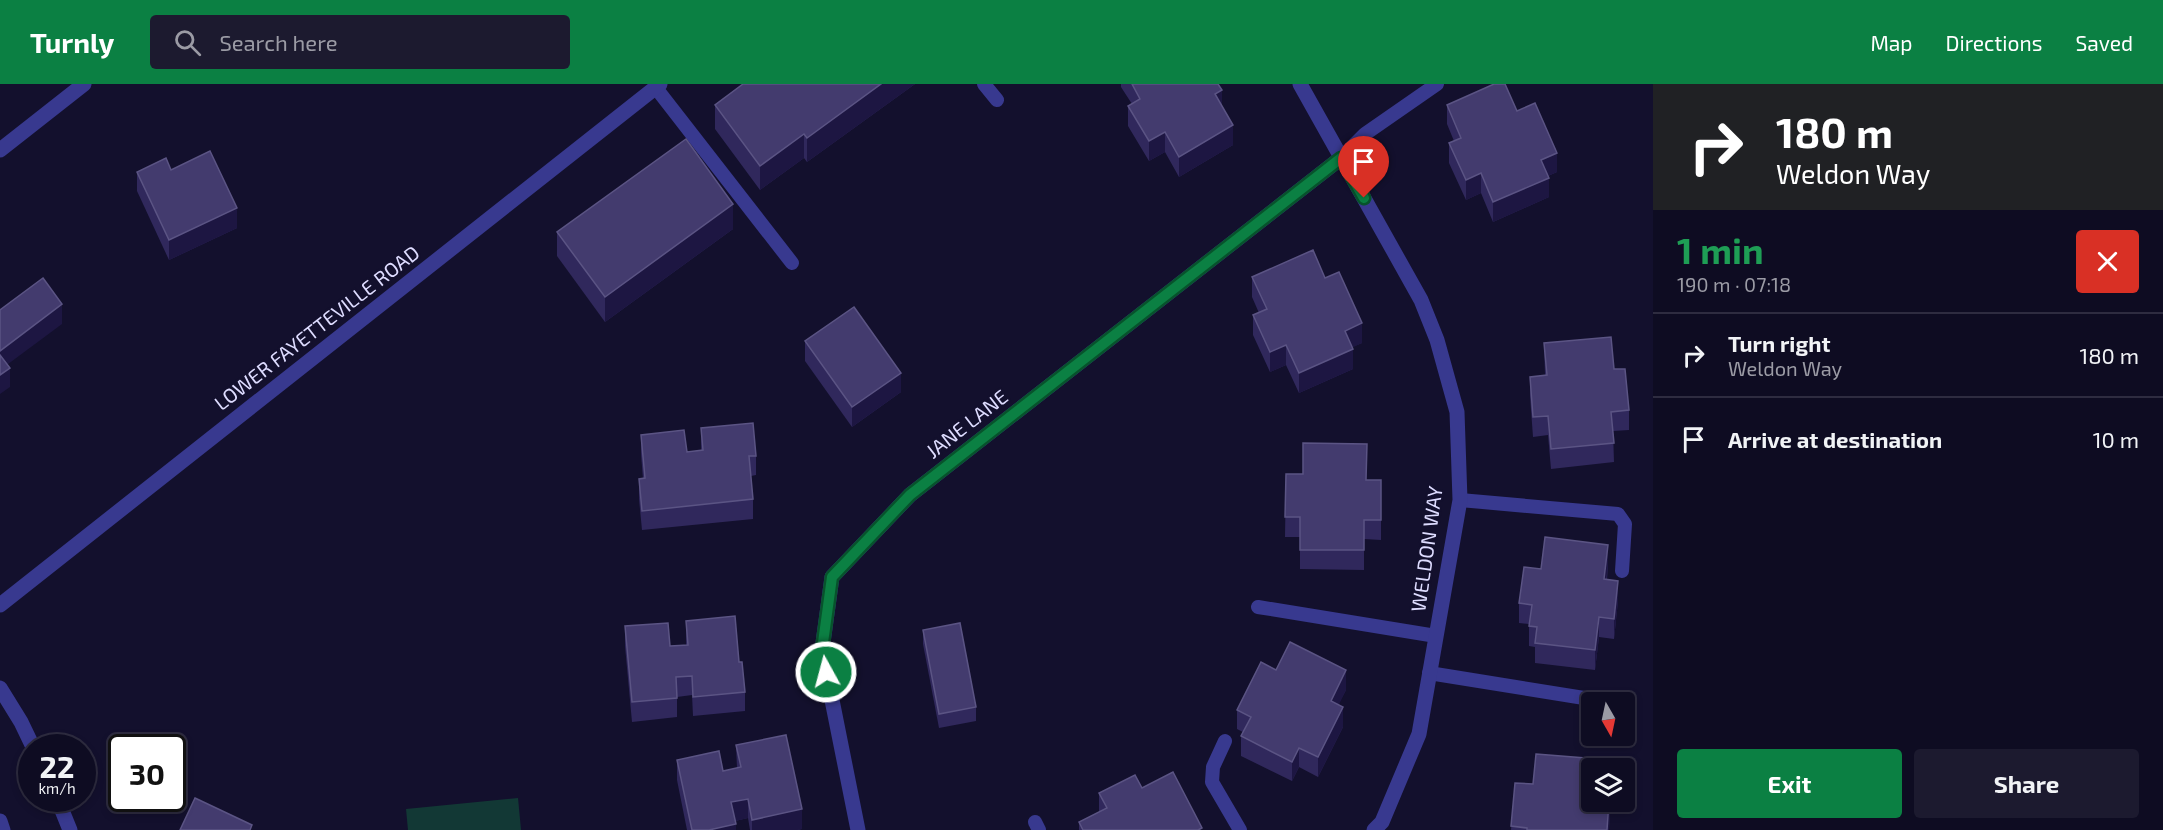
<!DOCTYPE html>
<html lang="en">
<head>
<meta charset="utf-8">
<style>
  :root { --surface:#0e0c22; --page:#1c1a2f; --text:#f1f3f6; --muted:#9b9ba5; --line:#2e2c40; --accent:#0b8043 }
  body { margin:0; font-family:"Exo 2",sans-serif; background:var(--page); color:var(--text); height:100vh; display:flex; flex-direction:column; font-size:22px; white-space:nowrap }
  * { box-sizing:border-box; margin:0 }
  p { font-size:20px; color:var(--muted) }
  .icon { flex:none; width:33px; height:33px; fill:none; stroke:currentColor; stroke-width:2; stroke-linecap:round; stroke-linejoin:round }
  .map { position:relative; flex:1; overflow:hidden }
  .details { display:flex; flex-direction:column; background:var(--surface); width:510px }
  .details>* { flex:none }
  .top-card { background:#202124; color:#fff; overflow:hidden }
  .needle { width:39px; rotate:171deg }
  .buttons { position:absolute; left:1581px; top:608px; display:grid; gap:12px }
  .buttons a { display:grid; place-items:center; width:54px; height:54px; border-radius:6px; background:var(--surface); box-shadow:0 3px 9px #0003,0 0 0 2px var(--line); font-size:30px }
  .speed { position:absolute; left:18px; top:650px; display:flex; gap:12px; font-size:30px; font-weight:700; text-align:center }
  .speed>* { display:grid; place-content:center; width:78px; height:78px; border-radius:50%; background:var(--surface); box-shadow:0 3px 9px #0003,0 0 0 2px var(--line); line-height:1 }
  .speed small { font-size:15px; font-weight:400 }
  .speed .limit { border:3px solid #111; border-radius:9px; background:#fff; color:#111 }
  .pin { position:absolute; display:grid; place-items:center; width:51px; height:51px; color:#fff; margin:-62px -26px; border-radius:50% 50% 50% 0; rotate:-45deg; box-shadow:0 0 6px #0007 }
  .pin .icon { rotate:45deg }
  .me { position:absolute; width:66px; margin:-33px; rotate:353deg; stroke-linejoin:round; filter:drop-shadow(0 0 4px #0008) }
  .turn { display:flex; align-items:center; gap:21px; height:126px; padding:0 24px; font-size:27px }
  .turn .icon { width:78px; height:78px; stroke-width:2.5 }
  .turn b { display:block; font-size:42px; line-height:51px }
  .round { display:grid; place-items:center; flex:none; width:63px; height:63px; border-radius:6px; background:var(--page) }
  .head { display:flex; align-items:center; justify-content:space-between; height:102px; padding:0 24px }
  h1 { font-size:36px; font-weight:700; line-height:45px; color:#1e9e55 }
  .button { display:flex; gap:12px; margin-top:auto; padding:12px 24px }
  .button a { flex:1; height:69px; border-radius:6px; background:var(--accent); color:#fff; font-size:24px; font-weight:700; line-height:69px; text-align:center }
  .button a+a { background:var(--page); color:var(--text) }
  ul { padding:0; list-style:none }
  li { display:flex; align-items:center; gap:18px; height:84px; padding:0 24px; border-top:2px solid var(--line) }
  li div { flex:1 }
  li b { display:block; font-size:22px }
  li em { font-style:normal }
  header { display:flex; align-items:center; gap:36px; box-sizing:border-box; height:84px; padding:0 30px; background:var(--accent); color:#fff }
  header strong { font-size:28px }
  nav { display:flex; gap:33px; margin-inline-start:auto; font-size:21px }
  .search { width:420px; height:54px; background:var(--page); display:flex; align-items:center; gap:15px; box-sizing:border-box; padding:0 21px; border-radius:6px; color:var(--muted); font-size:22px }
  main { display:flex; flex:1; min-height:0 }
  .map>svg:first-child { display:block }
  .green { fill:#123835 }
  .lines { fill:none; stroke-linecap:round; stroke-linejoin:round }
  .service { stroke:#38398f; stroke-width:14 }
  .minor { stroke:#38398f; stroke-width:15 }
  .tertiary { stroke:#38398f; stroke-width:15 }
  .wall { fill:#30285c }
  .shaded-wall { fill:#1d1642 }
  .building { fill:#433b6e; stroke:#5b5484; stroke-width:1.5 }
  .route-casing { stroke:#07532c; stroke-width:15 }
  .route { stroke:#0b8043; stroke-width:10 }
  .labels { text-anchor:middle; stroke-width:4.5; stroke-linejoin:round; paint-order:stroke }
  .street-label { font-size:20px; fill:#dedcff; stroke:#13102d }
</style>
</head>
<body>
<header>
<strong>Turnly</strong>
<div class="search"><svg class="icon" aria-label="search" viewBox="0 0 24 24"><circle cx="10" cy="10" r="6"/><path d="M15 15l6 6"/></svg>Search here</div>
<nav><a>Map</a><a>Directions</a><a>Saved</a></nav>
</header>
<main>
<div class="map">
<svg width="1653" height="746" viewBox="0 0 1653 746">
  <rect width="100%" height="100%" fill="#13102d"/>
  <!-- green -->
  <polygon class="green" points="518,714 521,746 408,746 406,725"/>
  <g class="lines">
    <!-- service -->
    <g class="service">
      <polyline points="984,0 997,16"/>
      <polyline points="656,4 792,179"/>
      <polyline points="1341,74 1365,50 1437,0"/>
      <polyline points="1460,416 1618,430 1625,440 1622,487"/>
      <polyline points="1258,523 1436,552"/>
      <polyline points="1429,589 1609,618"/>
      <polyline points="1624,621 1628,621"/>
      <polyline points="1225,657 1213,683 1212,698 1240,746"/>
      <polyline points="1035,738 1039,746"/>
    </g>
    <!-- minor -->
    <g class="minor">
      <polyline points="1300,0 1421,216 1437,256 1457,328 1460,416 1419,650 1382,738 1374,746"/>
      <polyline points="0,66 84,0"/>
      <polyline points="0,604 21,638 33,663"/>
      <polyline points="57,714 70,746"/>
      <polyline points="0,737 3,746"/>
      <polyline points="858,746 822,566 832,493 910,411 1341,74"/>
    </g>
    <!-- tertiary -->
    <polyline class="tertiary" points="0,521 660,0"/>
  </g>
  <!-- wall -->
  <g class="wall">
    <polygon points="743,0 915,0 807,78 804,74 760,106 715,45 715,21"/>
    <polygon points="1121,0 1218,0 1222,22 1233,61 1179,93 1165,68 1149,77 1128,42 1128,22 1132,20 1121,3"/>
    <polygon points="1447,21 1557,88 1548,92 1549,113 1493,138 1481,109 1466,116 1449,79 1449,59 1454,57 1447,40"/>
    <polygon points="137,88 237,144 169,176 137,107"/>
    <polygon points="733,145 605,238 557,172 557,148"/>
    <polygon points="1252,193 1325,194 1362,259 1352,263 1353,285 1299,309 1286,281 1270,288 1253,251 1253,231 1259,229 1252,213"/>
    <polygon points="805,257 901,308 852,343 805,277"/>
    <polygon points="1544,259 1614,285 1629,326 1629,346 1613,347 1614,378 1551,385 1548,351 1533,353 1530,312 1530,293 1545,291"/>
    <polygon points="701,344 756,372 756,391 751,392 753,415 753,435 642,446 639,415 639,395 643,395 641,370 641,351 687,368 701,367"/>
    <polygon points="1286,390 1366,396 1381,396 1381,456 1364,455 1364,486 1300,485 1300,453 1285,453"/>
    <polygon points="1608,480 1607,496 1618,517 1614,555 1599,553 1595,586 1535,579 1535,563 1529,562 1529,540 1519,539 1519,519 1541,485"/>
    <polygon points="686,537 739,578 745,608 745,627 693,632 692,611 677,613 677,633 632,638 625,562 625,542 670,562 686,561"/>
    <polygon points="923,546 976,623 976,637 939,644 923,560"/>
    <polygon points="1346,606 1338,621 1343,643 1318,693 1299,683 1292,697 1241,672 1241,652 1243,648 1237,645 1237,626"/>
    <polygon points="736,661 802,745 797,746 750,746 748,734 735,737 736,746 687,746 677,696 677,676 723,687 737,684"/>
    <polygon points="1598,684 1592,717 1610,717 1609,746 1511,746 1515,699 1533,700"/>
    <polygon points="1099,709 1202,746 1079,746 1079,738 1099,728"/>
  </g>
  <!-- shaded-wall -->
  <g class="shaded-wall">
    <polygon points="881,0 915,0 807,78 807,54"/>
    <polygon points="1222,6 1222,26 1215,10"/>
    <polygon points="1233,41 1233,61 1179,93 1179,73"/>
    <polygon points="1165,48 1165,68 1149,77 1149,57"/>
    <polygon points="804,50 804,74 760,106 760,82"/>
    <polygon points="1557,69 1557,88 1541,95 1541,76"/>
    <polygon points="1481,89 1481,109 1466,116 1466,96"/>
    <polygon points="1549,94 1549,113 1493,138 1493,118"/>
    <polygon points="733,120 733,145 605,238 605,213"/>
    <polygon points="237,124 237,144 169,176 169,156"/>
    <polygon points="62,220 62,240 0,286 0,267"/>
    <polygon points="1362,239 1362,259 1345,267 1345,247"/>
    <polygon points="1286,261 1286,281 1270,288 1270,268"/>
    <polygon points="1353,265 1353,285 1299,309 1299,289"/>
    <polygon points="10,284 10,303 0,310 0,291"/>
    <polygon points="901,289 901,308 852,343 852,323"/>
    <polygon points="1608,461 1608,480 1604,515 1604,495"/>
    <polygon points="1618,497 1618,517 1614,555 1614,535"/>
    <polygon points="1599,533 1599,553 1595,586 1595,566"/>
    <polygon points="1346,586 1346,606 1331,637 1331,617"/>
    <polygon points="1343,623 1343,643 1318,693 1318,673"/>
    <polygon points="1299,664 1299,683 1292,697 1292,678"/>
    <polygon points="748,715 748,734 731,738 731,718"/>
    <polygon points="1609,717 1610,729 1609,746 1607,746"/>
    <polygon points="802,725 802,745 797,746 752,746 752,736"/>
    <polygon points="736,740 736,746 709,746"/>
  </g>
  <!-- building -->
  <g class="building">
    <polygon points="743,0 881,0 807,54 804,50 760,82 715,21"/>
    <polygon points="1132,0 1218,0 1222,6 1215,10 1233,41 1179,73 1165,48 1149,57 1128,22 1140,15"/>
    <polygon points="1494,0 1505,0 1517,27 1535,19 1557,69 1541,76 1549,94 1493,118 1481,89 1466,96 1449,59 1461,54 1447,21"/>
    <polygon points="686,55 733,120 605,213 557,148"/>
    <polygon points="210,67 237,124 169,156 137,88 166,74 171,86"/>
    <polygon points="1313,166 1325,194 1339,188 1362,239 1345,247 1353,265 1299,289 1286,261 1270,268 1253,231 1267,225 1252,193"/>
    <polygon points="43,194 62,220 0,267 0,226"/>
    <polygon points="854,223 901,289 852,323 805,257"/>
    <polygon points="1611,253 1614,285 1625,285 1629,326 1611,328 1614,359 1551,365 1548,332 1533,333 1530,293 1547,291 1544,259"/>
    <polygon points="0,271 10,284 0,291"/>
    <polygon points="753,339 756,372 749,372 753,415 642,427 639,395 645,394 641,351 684,346 687,368 703,366 701,344"/>
    <polygon points="1303,359 1367,360 1366,396 1381,396 1381,436 1364,436 1364,466 1300,466 1300,433 1285,433 1286,390 1303,390"/>
    <polygon points="1545,453 1608,461 1604,495 1618,497 1614,535 1599,533 1595,566 1535,559 1537,543 1529,542 1532,521 1519,519 1524,483 1541,485"/>
    <polygon points="735,532 739,578 742,578 745,608 693,613 692,592 676,593 677,614 632,618 625,542 668,539 670,562 688,561 686,537"/>
    <polygon points="960,539 976,623 939,630 923,546"/>
    <polygon points="1290,558 1346,586 1331,617 1343,623 1318,673 1299,664 1292,678 1241,652 1251,633 1237,626 1261,578 1276,586"/>
    <polygon points="786,651 802,725 752,736 748,715 731,718 736,740 709,746 692,746 677,676 719,667 723,687 741,683 736,661"/>
    <polygon points="1536,670 1598,675 1597,684 1592,684 1592,717 1609,717 1607,746 1527,746 1527,744 1511,742 1515,699 1533,700"/>
    <polygon points="1173,688 1202,744 1198,746 1083,746 1079,738 1107,724 1099,709 1135,691 1142,704"/>
    <polygon points="195,714 252,741 250,746 180,746"/>
  </g>
  <g class="lines">
    <!-- route casing -->
    <g class="route-casing">
      <polyline id="route" points="826,588 822,566 832,493 910,411 1341,74 1364,114"/>
    </g>
    <!-- route -->
    <use href="#route" class="route"/>
  </g>
  <g class="labels">
    <!-- street labels -->
    <g class="street-label">
      <text transform="translate(317 244) rotate(-38)" y="7">LOWER FAYETTEVILLE ROAD</text>
      <text transform="translate(967 340) rotate(-38)" y="7">JANE LANE</text>
      <text transform="translate(1427 465) rotate(-82)" y="7">WELDON WAY</text>
    </g>
  </g>
</svg>
<div class="buttons">
<a><svg class="needle" viewBox="-14 -14 28 28"><path d="M0-13l5 13h-10z" fill="#e53935"/><path d="M0 13l5-13h-10z" fill="#9b9ba5"/></svg></a>
<a><svg class="icon" aria-label="layers" viewBox="0 0 24 24"><path d="M12 4l9 5-9 5-9-5zM3 14l9 5 9-5"/></svg></a>
</div>
<div class="speed"><div>22<small>km/h</small></div><div class="limit">30</div></div>
<div class="pin" style="left:1364px;top:114px;background:#d93025"><svg class="icon" aria-label="arrive" viewBox="0 0 24 24"><path d="M6 21V4h12l-3 4 3 4H6"/></svg></div>
<svg class="me" style="left:826px;top:588px" viewBox="-20 -20 40 40"><circle r="17" fill="#0b8043" stroke="#fff" stroke-width="3"/><path d="M0-11L8 9 0 5-8 9z" fill="#fff"/></svg>
</div>
<section class="details">
<div class="top-card">
<div class="turn"><svg class="icon" aria-label="right" viewBox="0 0 24 24"><path d="M7 20v-9h11M14 6l5 5-5 5"/></svg><div><b>180 m</b>Weldon Way</div></div>
</div>
<div class="head"><div><h1>1 min</h1><p>190 m · 07:18</p></div><a class="round" style="background:#d93025;color:#fff"><svg class="icon" aria-label="close" viewBox="0 0 24 24"><path d="M6 6l12 12M18 6L6 18"/></svg></a></div>
<ul>
<li><svg class="icon" aria-label="right" viewBox="0 0 24 24"><path d="M7 20v-9h11M14 6l5 5-5 5"/></svg><div><b>Turn right</b><p>Weldon Way</p></div><em>180 m</em></li>
<li><svg class="icon" aria-label="arrive" viewBox="0 0 24 24"><path d="M6 21V4h12l-3 4 3 4H6"/></svg><div><b>Arrive at destination</b></div><em>10 m</em></li>
</ul>
<div class="button"><a>Exit</a><a>Share</a></div>
</section>
</main>
</body>
</html>
